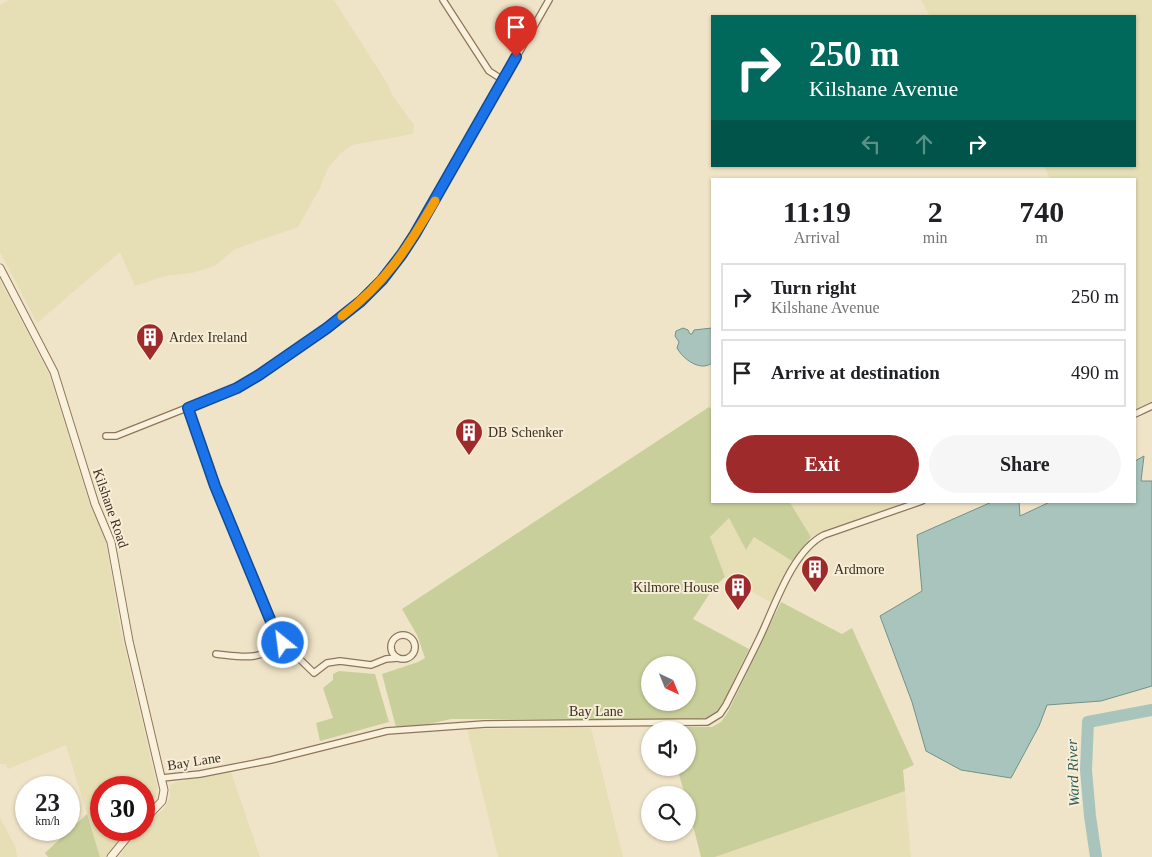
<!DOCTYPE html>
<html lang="en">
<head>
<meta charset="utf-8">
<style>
  :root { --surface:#fff; --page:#f6f6f6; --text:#202124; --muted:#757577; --line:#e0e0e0; --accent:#9e2a2b }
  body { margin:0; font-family:Georgia,serif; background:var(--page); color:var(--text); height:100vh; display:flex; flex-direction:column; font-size:19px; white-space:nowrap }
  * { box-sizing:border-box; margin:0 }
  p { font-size:16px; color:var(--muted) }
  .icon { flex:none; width:28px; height:28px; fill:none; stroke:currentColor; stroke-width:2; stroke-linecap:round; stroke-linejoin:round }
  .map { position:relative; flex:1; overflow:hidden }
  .details { position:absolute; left:711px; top:178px; width:425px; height:325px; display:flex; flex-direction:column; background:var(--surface); border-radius:0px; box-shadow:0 1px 4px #0004 }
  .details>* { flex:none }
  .hud { position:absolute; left:711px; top:15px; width:425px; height:152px; border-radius:0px; box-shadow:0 1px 4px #0004; background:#00695c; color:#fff; overflow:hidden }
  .needle { width:32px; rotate:137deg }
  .controls { position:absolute; left:641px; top:656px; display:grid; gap:10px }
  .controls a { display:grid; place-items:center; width:55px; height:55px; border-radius:50%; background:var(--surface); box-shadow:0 1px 4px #0004; font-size:25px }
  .speed { position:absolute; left:15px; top:776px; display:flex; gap:10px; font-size:25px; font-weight:700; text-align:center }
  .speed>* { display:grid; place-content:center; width:65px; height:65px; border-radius:50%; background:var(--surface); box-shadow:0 1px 4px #0004; line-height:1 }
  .speed small { font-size:12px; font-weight:400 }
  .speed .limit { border:8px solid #d22; background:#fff; color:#111 }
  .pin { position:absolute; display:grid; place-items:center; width:42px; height:42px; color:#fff; margin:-51px -21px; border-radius:50% 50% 50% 0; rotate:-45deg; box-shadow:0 0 5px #0007 }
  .pin .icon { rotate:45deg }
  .me { position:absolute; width:55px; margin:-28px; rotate:331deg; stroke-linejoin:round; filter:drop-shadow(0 0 4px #0008) }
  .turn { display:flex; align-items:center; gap:18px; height:105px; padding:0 15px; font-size:22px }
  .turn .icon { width:65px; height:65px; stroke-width:2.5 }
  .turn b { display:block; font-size:35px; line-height:42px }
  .lanes { display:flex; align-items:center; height:48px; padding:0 15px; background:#0003; justify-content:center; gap:25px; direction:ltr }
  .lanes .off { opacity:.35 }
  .eta { display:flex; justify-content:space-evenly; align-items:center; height:85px; text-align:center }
  .eta b { font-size:30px; font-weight:700; line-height:35px }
  .primary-button { display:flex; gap:10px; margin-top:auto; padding:10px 15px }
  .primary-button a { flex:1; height:58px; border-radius:30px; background:var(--accent); color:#fff; font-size:20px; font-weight:700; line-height:58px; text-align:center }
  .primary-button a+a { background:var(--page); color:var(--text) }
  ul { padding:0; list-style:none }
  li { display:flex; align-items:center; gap:15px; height:68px; margin:0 10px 8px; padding:0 5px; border:2px solid var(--line); border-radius:0px }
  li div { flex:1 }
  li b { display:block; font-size:19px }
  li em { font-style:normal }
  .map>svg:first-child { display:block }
  .farmland { fill:#e6deb5 }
  .green { fill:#c9cf9b; fill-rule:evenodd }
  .water { fill:#a9c4bc; stroke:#6f938a }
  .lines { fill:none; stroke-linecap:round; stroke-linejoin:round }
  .river { stroke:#a9c4bc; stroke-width:12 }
  .minor-casing { stroke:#8d765c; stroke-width:8 }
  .tertiary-casing { stroke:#8d765c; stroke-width:9 }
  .minor { stroke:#faf1dc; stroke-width:5.5 }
  .tertiary { stroke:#faf1dc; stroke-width:7 }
  .route-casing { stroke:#114b97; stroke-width:12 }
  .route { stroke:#1a73e8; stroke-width:9 }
  .slow { stroke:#f59e0b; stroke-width:9 }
  .labels { text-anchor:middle; stroke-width:4; stroke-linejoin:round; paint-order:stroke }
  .poi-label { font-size:14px; fill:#3d2e20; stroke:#f7eed8; text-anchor:start }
  .street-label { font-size:14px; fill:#3d2e20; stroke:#f7eed8 }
  .water-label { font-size:15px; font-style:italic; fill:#2f5d5a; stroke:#f7eed8 }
</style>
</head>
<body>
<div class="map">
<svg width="1152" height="857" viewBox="0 0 1152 857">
  <rect width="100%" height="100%" fill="#f0e4c8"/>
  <!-- farmland -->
  <g class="farmland">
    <polygon points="9,0 334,0 387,83 392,95 414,125 413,134 352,145 341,153 328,168 320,188 298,227 235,249 215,266 192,273 165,276 135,286 120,252 37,323 0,252 0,5"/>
    <polygon points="921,0 1152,0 1152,404 1135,412 1135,179 1050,179 1044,166 1135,166 1135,16 930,16"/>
    <polygon points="0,280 49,374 88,499 102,527 108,554 120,627 154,773 157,786 156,796 151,805 144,812 144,788 101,788 101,830 126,830 117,844 106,857 100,857 66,745 8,769 6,764 0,764"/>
    <polygon points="789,501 916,501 824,531 811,537"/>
    <polygon points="729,518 746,550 754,537 792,561 772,603 725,577 710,537"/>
    <polygon points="591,728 623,857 498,857 467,729"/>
    <polygon points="231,772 260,857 119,857 135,834 139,830 144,830 144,825 165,808 170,796 170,785 176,782"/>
    <polygon points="905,791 911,857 715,857"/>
    <polygon points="0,818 16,848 17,857 0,857"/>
  </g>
  <!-- green -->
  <g class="green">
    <path d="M709 407 712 410V501H789L811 537 792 561 754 537 746 550 729 518 710 537 725 577 714 587 693 619 749 649 718 713 712 717 700 719H451L397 731 382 674 418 662 425 658 417 635 402 609ZM650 665H688V702H650Z"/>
    <polygon points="781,602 842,634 852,628 914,765 903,770 905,791 715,857 701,857 688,806 688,795 685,795 677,768 688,768 688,730 674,730 673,727 712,727 721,722 728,712"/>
    <polygon points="339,671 375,674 389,722 320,741 316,723 333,718 323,688 333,680 333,674"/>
    <polygon points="87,814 100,857 48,857 45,853"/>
  </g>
  <!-- water -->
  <g class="water">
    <path d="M683 328 688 330 690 334H692L694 330 712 328V363C700 372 683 359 677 348L679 342 675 336 676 331Z"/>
    <polygon points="1144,456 1141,481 1152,481 1152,686 1101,701 1047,705 1039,726 1011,778 961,770 926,751 912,702 880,616 922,591 917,535 994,501 1019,501 1020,516 1052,501 1135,501 1135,461"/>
  </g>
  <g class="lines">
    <!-- river -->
    <polyline class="river" points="1096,857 1090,816 1086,770 1088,722 1152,710"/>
    <!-- minor casing -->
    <g class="minor-casing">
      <g id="minor">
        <polyline points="443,0 489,71 503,80"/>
        <polyline points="189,408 215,486 274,629 283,643 314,673 327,663 340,661 371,665 386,659 398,658"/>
        <polyline points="1135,414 1152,406"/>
        <polyline points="106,436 116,436 237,388 266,371 327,328 361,301 382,280 402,254 415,234 549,0"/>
        <circle cx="403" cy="647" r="12"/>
        <path d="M216 654C245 657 258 661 283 643"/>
        <path d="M162 778 200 774 271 760 387 731 485 724 707 722 720 714 726 705C737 683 749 660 760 637 775 606 792 551 824 535L922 501"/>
      </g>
    </g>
    <!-- tertiary casing -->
    <g class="tertiary-casing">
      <g id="tertiary">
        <polyline points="0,268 54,372 95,504 111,542 129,641 164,790 162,801 144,820"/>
        <polyline points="111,857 133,830"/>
      </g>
    </g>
    <!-- minor -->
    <use href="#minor" class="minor"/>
    <!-- tertiary -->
    <use href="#tertiary" class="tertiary"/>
  </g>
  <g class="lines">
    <!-- route casing -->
    <g class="route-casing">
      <polyline id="route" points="283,643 274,629 215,486 188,408 237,388 259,375 327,328 361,301 382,280 402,254 415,234 516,57"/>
    </g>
    <!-- route -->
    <use href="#route" class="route"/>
    <!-- slow -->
    <path class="slow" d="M342 316C386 282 407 249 435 201"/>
  </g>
  <!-- icons -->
  <defs>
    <g id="building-pin" transform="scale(1.4375)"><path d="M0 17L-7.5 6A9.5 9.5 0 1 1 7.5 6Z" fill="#9e2a2b" stroke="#f7eed8"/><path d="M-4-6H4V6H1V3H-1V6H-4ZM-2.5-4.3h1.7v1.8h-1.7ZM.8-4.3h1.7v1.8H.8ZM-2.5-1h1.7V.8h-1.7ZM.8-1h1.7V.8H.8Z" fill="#fff"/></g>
  </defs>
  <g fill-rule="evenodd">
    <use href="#building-pin" x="150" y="337"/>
    <use href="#building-pin" x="469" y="432"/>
    <use href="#building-pin" x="815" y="569"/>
    <use href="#building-pin" x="738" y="587"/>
  </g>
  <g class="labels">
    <!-- poi labels -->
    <g class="poi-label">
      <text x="169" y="342">Ardex Ireland</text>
      <text x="488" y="437">DB Schenker</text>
      <text x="834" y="574">Ardmore</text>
      <text x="719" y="592" text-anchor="end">Kilmore House</text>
    </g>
    <!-- street labels -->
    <g class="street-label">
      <text transform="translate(111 508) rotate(71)" y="5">Kilshane Road</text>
      <text x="596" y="716">Bay Lane</text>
      <text transform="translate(194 761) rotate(-9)" y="5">Bay Lane</text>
    </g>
    <!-- water labels -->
    <g class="water-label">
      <text transform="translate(1073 773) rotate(-92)" y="5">Ward River</text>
    </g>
  </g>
</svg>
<div class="controls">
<a><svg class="needle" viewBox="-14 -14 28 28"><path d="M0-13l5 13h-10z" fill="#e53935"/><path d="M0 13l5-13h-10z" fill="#757577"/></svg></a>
<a><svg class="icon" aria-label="sound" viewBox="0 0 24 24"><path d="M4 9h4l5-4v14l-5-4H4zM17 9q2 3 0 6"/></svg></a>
<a><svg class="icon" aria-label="search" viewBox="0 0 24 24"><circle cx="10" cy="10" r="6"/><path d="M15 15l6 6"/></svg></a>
</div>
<div class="speed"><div>23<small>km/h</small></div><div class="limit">30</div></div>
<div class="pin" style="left:516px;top:57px;background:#d93025"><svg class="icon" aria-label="arrive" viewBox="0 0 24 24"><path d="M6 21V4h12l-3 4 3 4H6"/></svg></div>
<svg class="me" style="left:283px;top:643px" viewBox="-20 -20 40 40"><circle r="17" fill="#1a73e8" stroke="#fff" stroke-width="3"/><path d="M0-11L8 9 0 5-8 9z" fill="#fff"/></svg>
<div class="hud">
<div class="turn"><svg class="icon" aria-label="right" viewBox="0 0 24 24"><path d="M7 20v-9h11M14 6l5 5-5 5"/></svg><div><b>250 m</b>Kilshane Avenue</div></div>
<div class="lanes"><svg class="icon off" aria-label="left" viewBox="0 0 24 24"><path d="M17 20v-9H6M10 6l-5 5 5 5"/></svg><svg class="icon off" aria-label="ahead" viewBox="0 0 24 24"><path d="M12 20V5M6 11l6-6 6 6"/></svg><svg class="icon" aria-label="right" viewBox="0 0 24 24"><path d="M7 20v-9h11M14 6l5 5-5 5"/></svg></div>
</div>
<section class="details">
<div class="eta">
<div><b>11:19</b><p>Arrival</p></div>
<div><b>2</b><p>min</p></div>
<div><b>740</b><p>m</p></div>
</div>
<ul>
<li><svg class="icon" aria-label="right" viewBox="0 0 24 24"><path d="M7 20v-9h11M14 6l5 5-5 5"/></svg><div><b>Turn right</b><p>Kilshane Avenue</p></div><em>250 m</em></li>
<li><svg class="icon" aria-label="arrive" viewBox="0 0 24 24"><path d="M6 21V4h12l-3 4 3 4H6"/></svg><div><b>Arrive at destination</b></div><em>490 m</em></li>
</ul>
<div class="primary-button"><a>Exit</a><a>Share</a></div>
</section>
</div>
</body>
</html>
